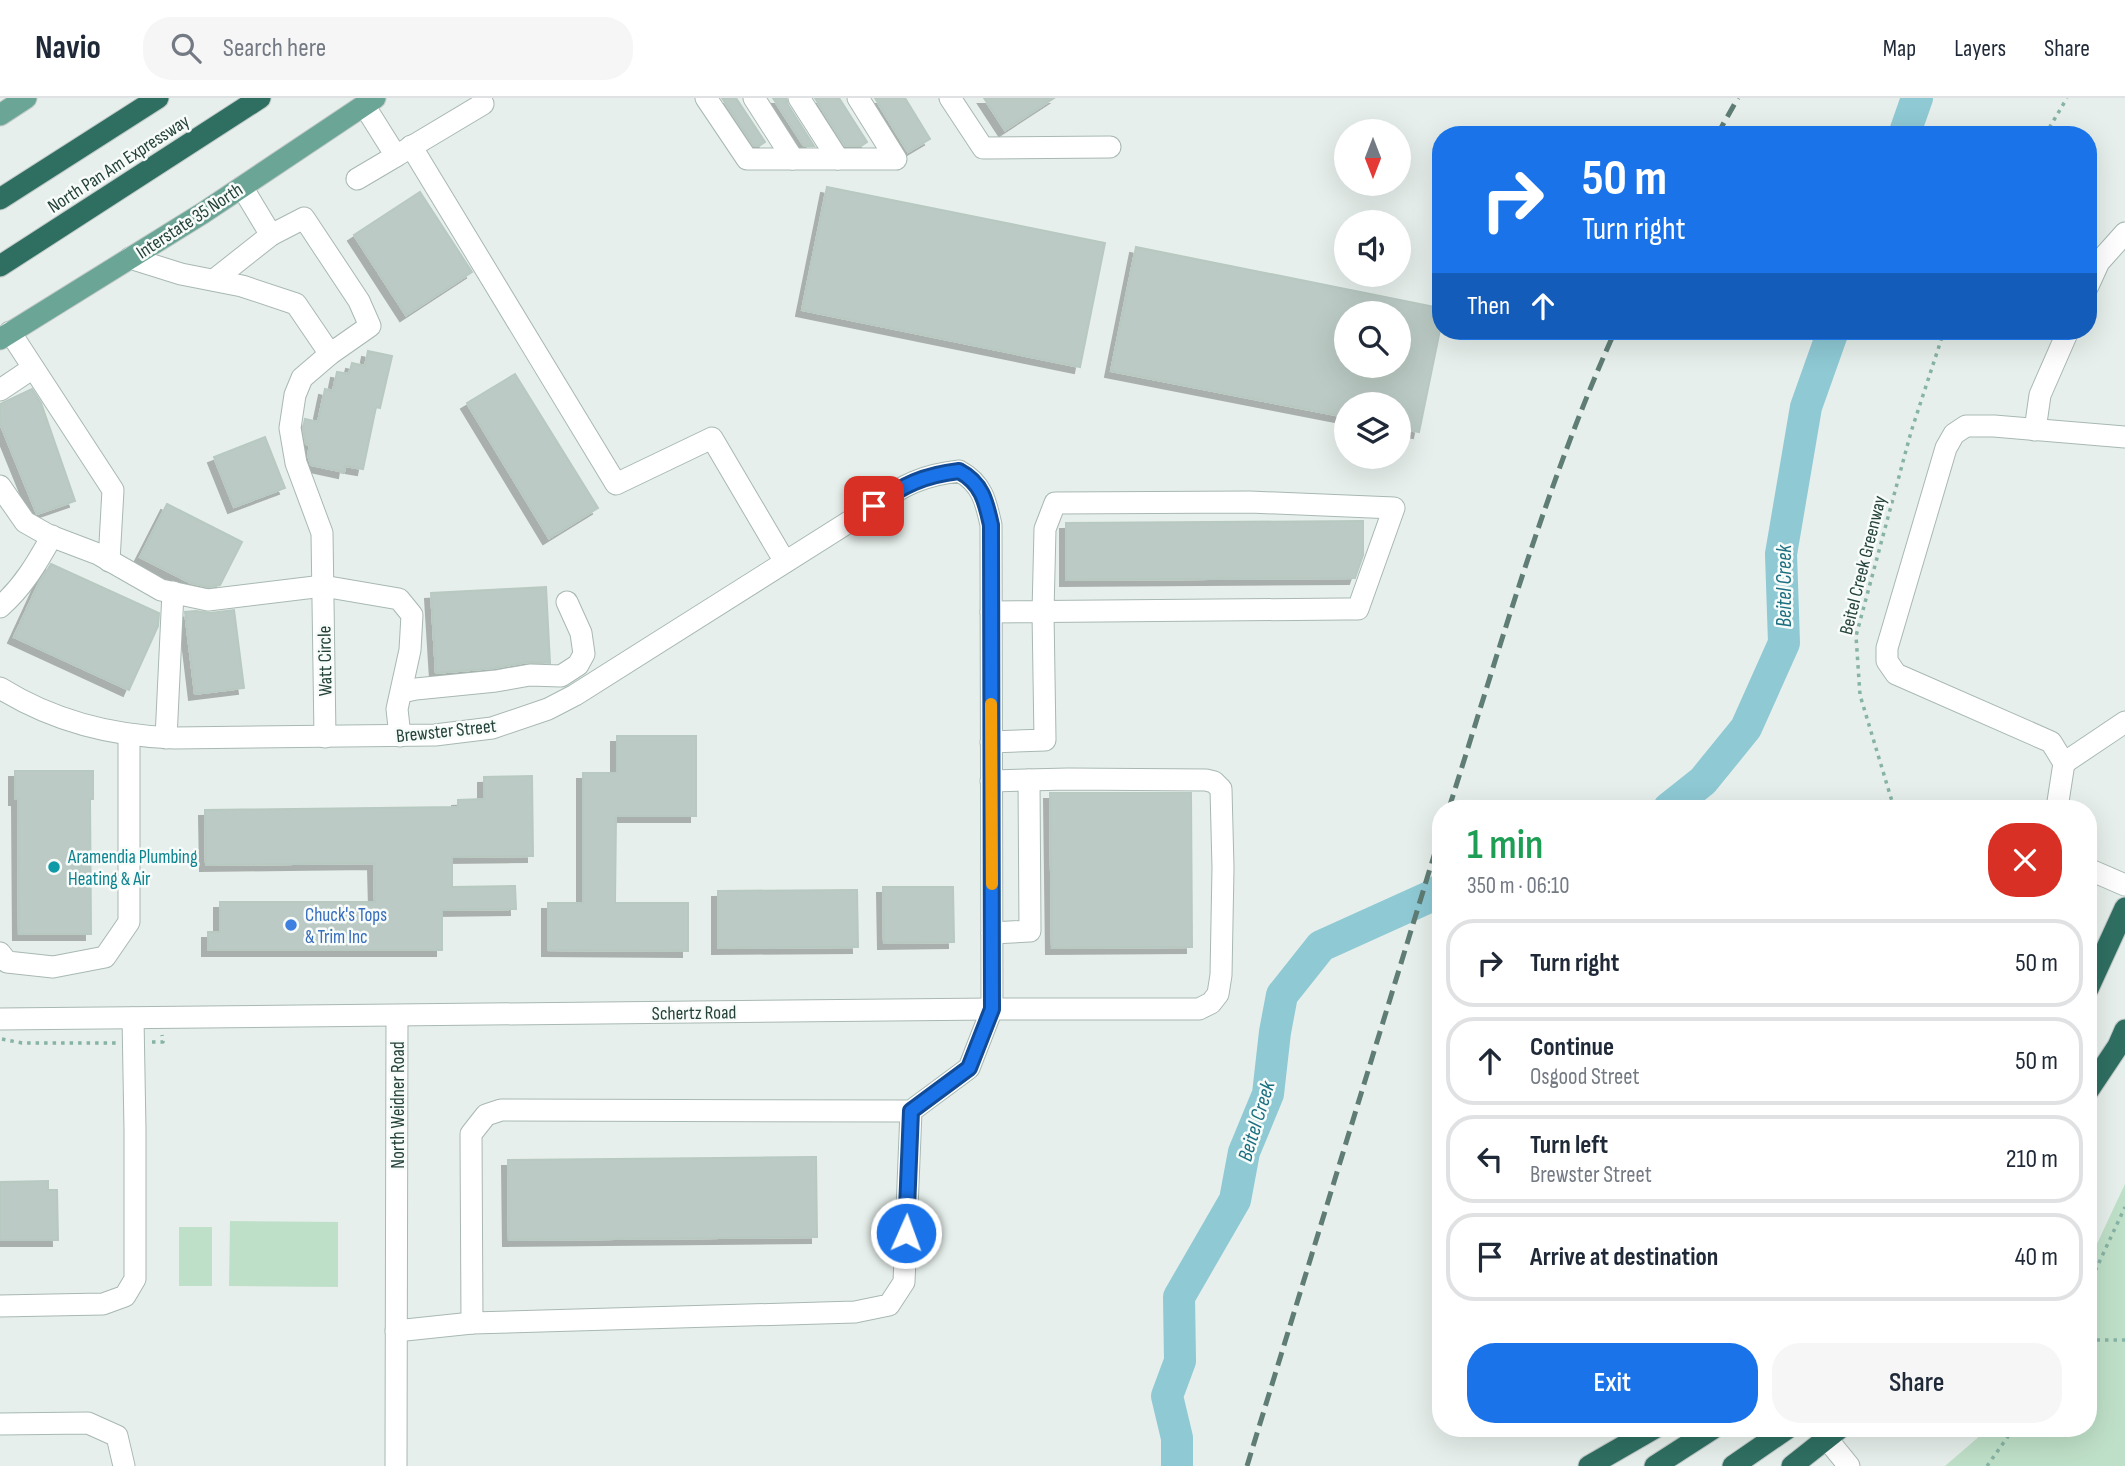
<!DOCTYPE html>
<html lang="en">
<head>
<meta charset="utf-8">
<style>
  :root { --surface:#fff; --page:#f6f6f7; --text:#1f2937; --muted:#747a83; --line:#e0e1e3; --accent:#1a73e8 }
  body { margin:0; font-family:"Sofia Sans Condensed",sans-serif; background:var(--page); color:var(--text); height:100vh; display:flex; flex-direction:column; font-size:26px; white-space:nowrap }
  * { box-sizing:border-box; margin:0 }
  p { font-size:23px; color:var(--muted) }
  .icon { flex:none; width:38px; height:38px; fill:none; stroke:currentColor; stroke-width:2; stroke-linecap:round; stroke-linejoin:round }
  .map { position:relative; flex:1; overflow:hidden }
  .sheet { position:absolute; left:1432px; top:702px; width:665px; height:637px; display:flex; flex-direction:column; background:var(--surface); border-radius:28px; box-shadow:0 7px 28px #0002 }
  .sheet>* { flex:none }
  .guide { position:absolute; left:1432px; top:28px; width:665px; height:214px; border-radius:28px; box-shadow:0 7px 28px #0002; background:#1a73e8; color:#fff; overflow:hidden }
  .needle { width:46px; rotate:180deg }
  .tools { position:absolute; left:1334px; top:21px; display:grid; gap:14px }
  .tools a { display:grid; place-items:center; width:77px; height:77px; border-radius:50%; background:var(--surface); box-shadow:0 7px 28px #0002; font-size:35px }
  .pin { position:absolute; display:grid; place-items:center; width:60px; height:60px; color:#fff; margin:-30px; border-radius:14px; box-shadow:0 4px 10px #0006 }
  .me { position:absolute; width:77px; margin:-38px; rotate:2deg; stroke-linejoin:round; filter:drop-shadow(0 0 5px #0008) }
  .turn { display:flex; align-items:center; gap:24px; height:147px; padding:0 35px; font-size:32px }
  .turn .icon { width:91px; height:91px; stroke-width:2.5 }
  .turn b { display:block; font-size:49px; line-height:60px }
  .then { display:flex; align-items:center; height:66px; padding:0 35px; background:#0003; gap:14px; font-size:26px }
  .round { display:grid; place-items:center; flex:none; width:74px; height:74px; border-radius:28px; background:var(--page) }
  .head { display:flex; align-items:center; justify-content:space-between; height:119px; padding:0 35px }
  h1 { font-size:42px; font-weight:600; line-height:52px; color:#1e9e55 }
  .cta { display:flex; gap:14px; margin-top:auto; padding:14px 35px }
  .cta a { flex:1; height:80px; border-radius:28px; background:var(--accent); color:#fff; font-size:28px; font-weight:600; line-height:80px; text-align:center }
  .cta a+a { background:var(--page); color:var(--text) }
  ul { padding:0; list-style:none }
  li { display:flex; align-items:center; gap:21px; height:88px; margin:0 14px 10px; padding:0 21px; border:4px solid var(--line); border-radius:28px }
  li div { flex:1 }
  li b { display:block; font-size:26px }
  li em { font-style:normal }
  header { display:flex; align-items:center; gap:42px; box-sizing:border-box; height:98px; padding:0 35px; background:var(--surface); border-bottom:2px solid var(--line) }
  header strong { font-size:33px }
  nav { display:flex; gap:38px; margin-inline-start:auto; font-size:24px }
  .search { width:490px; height:63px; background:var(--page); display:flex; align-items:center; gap:18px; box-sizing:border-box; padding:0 24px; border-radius:28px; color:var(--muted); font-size:26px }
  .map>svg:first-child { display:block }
  .green { fill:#bfe0c8 }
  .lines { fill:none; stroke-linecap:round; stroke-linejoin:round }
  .river { stroke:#8ec9d4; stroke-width:32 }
  .building { fill:#bbcac4; stroke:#b8c9c2; stroke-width:2; fill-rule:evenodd; filter:url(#shadow) }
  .minor-casing { stroke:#a8b8b2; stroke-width:23 }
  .major-casing { stroke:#c2cac8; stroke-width:23 }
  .highway-casing { stroke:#c2cac8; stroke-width:23 }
  .path { stroke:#86b3a5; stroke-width:3.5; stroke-dasharray:3.5 5; stroke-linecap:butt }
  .minor { stroke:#fff; stroke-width:21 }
  .major { stroke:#6aa596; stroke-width:21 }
  .highway { stroke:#2f6f62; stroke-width:21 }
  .rail { stroke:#5f7d75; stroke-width:5; stroke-dasharray:14 7; stroke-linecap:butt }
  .route-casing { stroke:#114b97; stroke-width:18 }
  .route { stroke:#1a73e8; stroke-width:12 }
  .slow { stroke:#f59e0b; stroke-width:12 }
  .culture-dot { fill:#0f9aa8; stroke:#f7fbf9; stroke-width:2.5 }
  .shop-dot { fill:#3f7fe0; stroke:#f7fbf9; stroke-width:2.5 }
  .labels { text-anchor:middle; stroke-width:5; stroke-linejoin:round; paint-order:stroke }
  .street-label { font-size:19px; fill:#24423a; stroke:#f7fbf9 }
  .culture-label { font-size:19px; fill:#0d838f; stroke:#f7fbf9; text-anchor:start }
  .shop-label { font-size:19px; fill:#366cbe; stroke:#f7fbf9; text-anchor:start }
  .water-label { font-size:21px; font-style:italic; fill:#1c6f80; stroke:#f7fbf9 }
</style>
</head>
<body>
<header>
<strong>Navio</strong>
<div class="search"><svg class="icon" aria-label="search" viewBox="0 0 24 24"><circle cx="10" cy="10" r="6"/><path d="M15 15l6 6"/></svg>Search here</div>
<nav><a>Map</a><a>Layers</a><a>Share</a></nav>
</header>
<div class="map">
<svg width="2125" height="1368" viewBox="0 0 2125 1368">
  <defs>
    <filter id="shadow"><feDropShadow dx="-6" dy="6" stdDeviation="0" flood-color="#0004"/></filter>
  </defs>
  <rect width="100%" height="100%" fill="#e6efeb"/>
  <!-- green -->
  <g class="green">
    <polygon points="2125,1086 2125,1368 1945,1368 1989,1330 2088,1330 2088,1165"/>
    <polygon points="230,1123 338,1124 338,1189 229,1188"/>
    <rect x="179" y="1129" width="33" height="59"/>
  </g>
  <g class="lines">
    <!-- river -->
    <g class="river">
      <polyline points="1904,37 1917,0"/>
      <polyline points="1669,710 1703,683 1746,630 1784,545 1781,456 1806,309 1833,233"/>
      <polyline points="1177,1368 1177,1340 1167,1298 1180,1263 1179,1199 1235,1102 1244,1054 1268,996 1275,934 1282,897 1321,848 1436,796 1440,792"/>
    </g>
  </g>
  <!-- building -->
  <g class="building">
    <polygon points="722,0 736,0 765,44 759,48 754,48"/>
    <polygon points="773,0 786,0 788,7 814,48 804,48"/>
    <polygon points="815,0 839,0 867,44 861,48 845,48"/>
    <polygon points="875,0 905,0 930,41 908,54"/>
    <polygon points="984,0 1054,0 1005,32"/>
    <polygon points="827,89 1105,145 1080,269 802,212"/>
    <polygon points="420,94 472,174 406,217 354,137"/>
    <path d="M1136 149 1440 210V232L1419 334 1398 330V306H1346V319L1111 273ZM1346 215H1398V268H1346Z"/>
    <polygon points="368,253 392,258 380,310 376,309 363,371 345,368 344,374 311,367 308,357 310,347 306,346 303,330 305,321 318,324 325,291 333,293 337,274 349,276 352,265 365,268"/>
    <polygon points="515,276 598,410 549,440 467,305"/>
    <polygon points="32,291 41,305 75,403 37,416 0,325 0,306"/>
    <polygon points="265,339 285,390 234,409 214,359"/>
    <polygon points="167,406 242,444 220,487 209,489 191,485 140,459"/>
    <polygon points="1363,423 1363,457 1355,480 1066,482 1066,425"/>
    <polygon points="51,466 159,515 158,528 129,592 14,539 39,485"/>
    <polygon points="546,489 550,565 528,564 494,570 436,575 431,495"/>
    <polygon points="234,512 244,590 195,596 185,514 196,513 210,515"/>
    <polygon points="617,638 696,638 696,718 616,718 615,805 688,805 688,853 548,852 548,805 583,805 583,675 617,675"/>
    <polygon points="15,673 93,673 93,701 90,701 91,836 19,836 18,701 15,701"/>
    <polygon points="532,678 533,758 452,759 452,789 515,788 516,811 442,812 442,852 208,852 208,834 220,834 220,804 375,804 374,765 206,767 205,712 458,709 458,702 484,701 484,679"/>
    <polygon points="1050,695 1191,695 1192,849 1052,850"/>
    <polygon points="883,789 953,789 954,844 884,845"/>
    <polygon points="857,792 858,849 718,850 718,793"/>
    <polygon points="816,1059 817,1139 509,1142 508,1062"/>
    <polygon points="48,1083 48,1092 57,1092 58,1142 0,1142 0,1084"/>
  </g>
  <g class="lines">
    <!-- minor casing -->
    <g class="minor-casing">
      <g id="minor">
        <polyline points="706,0 747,61 896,61 858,0"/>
        <polyline points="754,0 793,61"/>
        <polyline points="799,0 838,61"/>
        <polyline points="950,0 983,50 1110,49"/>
        <polyline points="364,7 396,58 483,6"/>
        <polyline points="411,48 616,386 712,340 785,464"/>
        <polyline points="357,81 396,58"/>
        <polyline points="130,160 181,176 242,188 296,206 330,256 370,228 359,203 304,120 271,137 242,89"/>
        <polyline points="214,182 271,137"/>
        <polyline points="2088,188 2099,164 2125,135"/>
        <polyline points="10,234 113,392 109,463"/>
        <polyline points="0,292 33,270"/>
        <polyline points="2035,332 2040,297 2068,233"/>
        <polyline points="0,388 25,424 48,437 98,456 161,492 208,502 323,488 399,501 412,517 410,552 397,611 400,638"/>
        <path d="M0 509C23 489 37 465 52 438"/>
        <polyline points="991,514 1345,511 1358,511 1394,410 1250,404 1055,405 1045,431 1043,514 1045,642 991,644"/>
        <path d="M0 590C53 623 112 638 174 640L435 637 492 630 548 611 575 597 874 408C903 387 923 377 959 373 982 385 986 404 991 427L992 911 969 970 911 1013 501 1012 486 1017 471 1036 472 1225 855 1214 889 1207 904 1184 911 1013"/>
        <polyline points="402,594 416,591 496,583 530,577 561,578 578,567 584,556 581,535 567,504"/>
        <polyline points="325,639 322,435 296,365 290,330 295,297 302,280 330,256"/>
        <polyline points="166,640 173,494"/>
        <polyline points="2064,665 2125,624"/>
        <polyline points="2057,710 2064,665 2051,644 1896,576 1887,563 1887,550 1946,350 1954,336 1966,328 1994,328 2125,339"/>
        <polyline points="2088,771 2125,787"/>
        <polyline points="992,835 1030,833 1029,682"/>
        <polyline points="0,855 7,864 53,869 105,859 129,824 129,637"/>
        <polyline points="0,921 992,911 1199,911 1211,905 1218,896 1221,877 1223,770 1221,691 1214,684 1206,682 1068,681 991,683"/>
        <polyline points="0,1208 103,1206 125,1198 135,1181 135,1032 133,920"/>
        <polyline points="396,1233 472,1225"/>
        <polyline points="0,1326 88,1325 117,1338 124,1368"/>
        <polyline points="1827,1341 1849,1368"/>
        <polyline points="396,1368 397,918"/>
      </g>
    </g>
    <!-- major casing -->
    <g class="major-casing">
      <g id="major">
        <polyline points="0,17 26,0"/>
        <polyline points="0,241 203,115 375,0"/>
      </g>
    </g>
    <!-- highway casing -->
    <g class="highway-casing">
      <g id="highway">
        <polyline points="0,101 158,0"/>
        <polyline points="0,168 260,0"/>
        <polyline points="2088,891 2125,810"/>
        <polyline points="2088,993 2118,948 2125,932"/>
        <polyline points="1589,1368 1655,1330"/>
        <polyline points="1655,1368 1714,1330"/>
        <polyline points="1733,1368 1788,1330"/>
        <polyline points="1792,1368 1840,1330"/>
      </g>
    </g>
    <!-- path -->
    <g class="path">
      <polyline points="2045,37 2067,0"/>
      <polyline points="1894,710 1860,597 1856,538 1911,334 1944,233"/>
      <polyline points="2,941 22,945 116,945"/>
      <polyline points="152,944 163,944 162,937"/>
      <polyline points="2088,1188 2125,1109"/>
      <polyline points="2088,1242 2125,1242"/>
      <polyline points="1987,1368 2014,1330"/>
    </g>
    <!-- minor -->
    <use href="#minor" class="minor"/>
    <!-- major -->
    <use href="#major" class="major"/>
    <!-- highway -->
    <use href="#highway" class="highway"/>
    <!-- rail -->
    <g class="rail">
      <polyline points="1717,37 1738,0"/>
      <path d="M1449 710C1500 550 1546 386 1615 233"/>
      <polyline points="1247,1368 1440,738"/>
    </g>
  </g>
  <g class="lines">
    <!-- route casing -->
    <g class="route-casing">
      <path id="route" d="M874 408C903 387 924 377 959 373 982 385 986 404 991 427L992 911 969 970 911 1013 906 1135"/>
    </g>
    <!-- route -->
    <use href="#route" class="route"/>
    <!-- slow -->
    <polyline class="slow" points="991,606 992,786"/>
  </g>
  <!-- markers -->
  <circle class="culture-dot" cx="54" cy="769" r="7"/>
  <circle class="shop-dot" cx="291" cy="827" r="7"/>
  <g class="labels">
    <!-- street labels -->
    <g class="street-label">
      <text transform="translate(118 65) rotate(-33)" y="7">North Pan Am Expressway</text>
      <text transform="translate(189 122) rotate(-33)" y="7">Interstate 35 North</text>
      <text transform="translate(1862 467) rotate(-76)" y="7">Beitel Creek Greenway</text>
      <text transform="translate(324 563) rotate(-91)" y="7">Watt Circle</text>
      <text transform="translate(446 632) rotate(-6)" y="7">Brewster Street</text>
      <text transform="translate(694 914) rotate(-1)" y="7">Schertz Road</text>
      <text transform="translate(397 1007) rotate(-90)" y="7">North Weidner Road</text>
    </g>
    <!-- culture labels -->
    <g class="culture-label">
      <text x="68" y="765">Aramendia Plumbing<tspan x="68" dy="22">Heating &amp; Air</tspan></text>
    </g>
    <!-- shop labels -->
    <g class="shop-label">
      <text x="305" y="823">Chuck's Tops<tspan x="305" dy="22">&amp; Trim Inc</tspan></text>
    </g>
    <!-- water labels -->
    <g class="water-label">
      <text transform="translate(1784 488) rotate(-90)" y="7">Beitel Creek</text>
      <text transform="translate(1256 1023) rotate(-73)" y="7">Beitel Creek</text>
    </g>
  </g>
</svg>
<div class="tools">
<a><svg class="needle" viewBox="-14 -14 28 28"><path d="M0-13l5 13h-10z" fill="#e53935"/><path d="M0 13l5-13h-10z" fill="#747a83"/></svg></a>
<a><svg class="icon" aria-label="sound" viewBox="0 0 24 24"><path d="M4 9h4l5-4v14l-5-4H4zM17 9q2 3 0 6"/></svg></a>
<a><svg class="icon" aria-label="search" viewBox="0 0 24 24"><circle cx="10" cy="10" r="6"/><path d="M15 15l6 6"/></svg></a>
<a><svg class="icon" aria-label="layers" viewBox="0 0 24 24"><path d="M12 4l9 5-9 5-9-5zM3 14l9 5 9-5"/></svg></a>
</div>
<div class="pin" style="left:874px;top:408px;background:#d93025"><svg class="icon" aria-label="arrive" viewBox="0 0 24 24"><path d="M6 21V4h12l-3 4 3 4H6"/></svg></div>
<svg class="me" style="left:906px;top:1135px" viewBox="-20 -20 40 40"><circle r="17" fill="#1a73e8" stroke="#fff" stroke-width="3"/><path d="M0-11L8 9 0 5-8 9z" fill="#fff"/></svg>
<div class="guide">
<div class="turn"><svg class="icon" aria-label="right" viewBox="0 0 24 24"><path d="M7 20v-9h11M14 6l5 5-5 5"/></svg><div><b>50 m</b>Turn right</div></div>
<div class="then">Then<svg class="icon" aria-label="ahead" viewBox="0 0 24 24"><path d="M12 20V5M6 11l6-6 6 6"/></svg></div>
</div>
<section class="sheet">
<div class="head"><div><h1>1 min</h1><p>350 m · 06:10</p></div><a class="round" style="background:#d93025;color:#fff"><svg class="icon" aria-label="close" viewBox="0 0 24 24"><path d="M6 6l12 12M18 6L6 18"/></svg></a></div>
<ul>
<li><svg class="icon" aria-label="right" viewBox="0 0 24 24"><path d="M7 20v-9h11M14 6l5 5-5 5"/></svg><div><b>Turn right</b></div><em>50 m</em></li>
<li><svg class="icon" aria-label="ahead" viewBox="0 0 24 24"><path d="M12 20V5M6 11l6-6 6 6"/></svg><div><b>Continue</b><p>Osgood Street</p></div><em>50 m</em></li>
<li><svg class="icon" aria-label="left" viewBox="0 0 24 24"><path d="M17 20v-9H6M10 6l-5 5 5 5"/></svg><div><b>Turn left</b><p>Brewster Street</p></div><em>210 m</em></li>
<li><svg class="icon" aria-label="arrive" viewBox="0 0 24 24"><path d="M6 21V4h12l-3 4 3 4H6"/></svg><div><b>Arrive at destination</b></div><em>40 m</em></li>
</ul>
<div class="cta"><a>Exit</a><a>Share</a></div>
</section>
</div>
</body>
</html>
